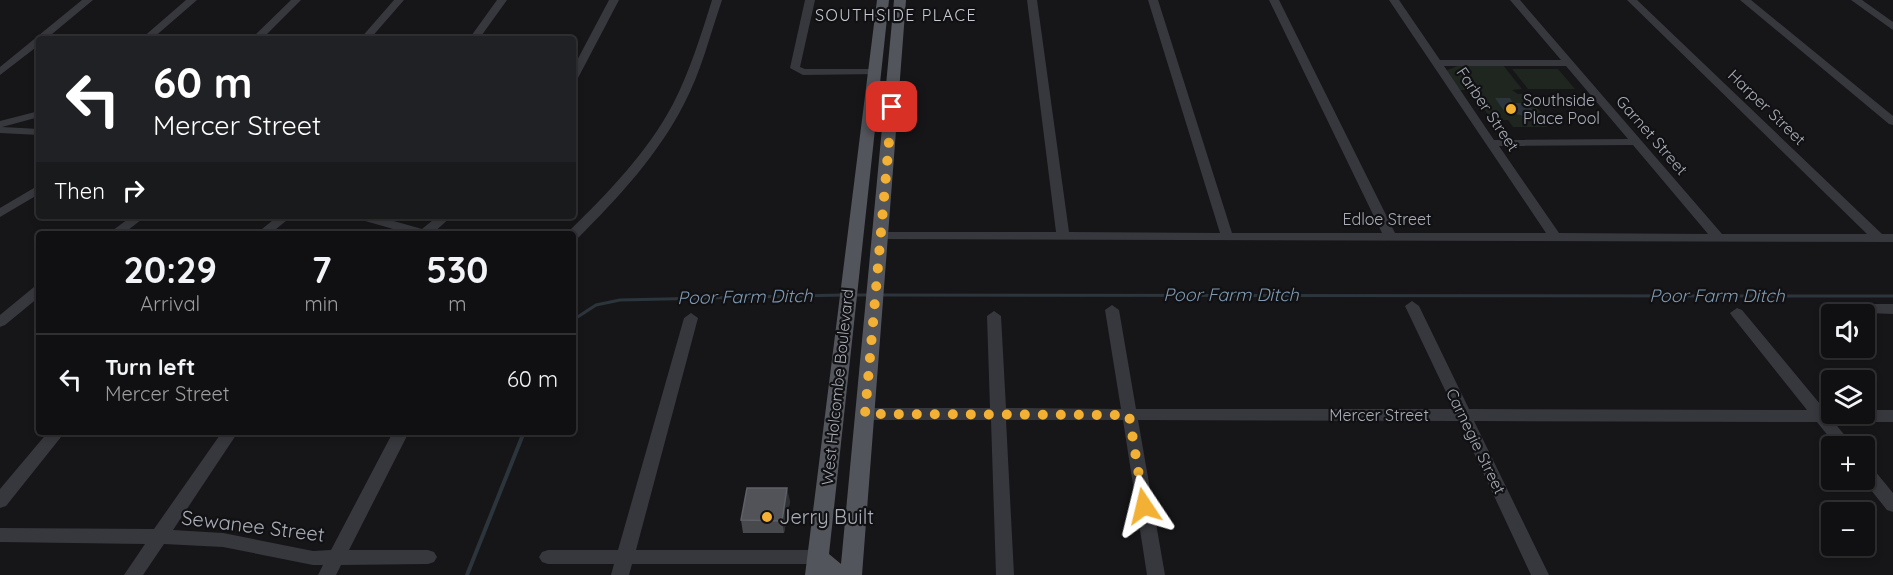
<!DOCTYPE html>
<html lang="en">
<head>
<meta charset="utf-8">
<style>
  :root { --surface:#101012; --page:#1e1e20; --text:#f1f3f6; --muted:#9c9d9f; --line:#303032 }
  body { margin:0; font-family:Quicksand,sans-serif; background:var(--page); color:var(--text); height:100vh; display:flex; flex-direction:column; font-size:22px; white-space:nowrap }
  * { box-sizing:border-box; margin:0 }
  p { font-size:20px; color:var(--muted) }
  .icon { flex:none; width:33px; height:33px; fill:none; stroke:currentColor; stroke-width:2; stroke-linecap:round; stroke-linejoin:round }
  .map { position:relative; flex:1; overflow:hidden }
  .side { position:absolute; left:36px; top:231px; width:540px; height:204px; display:flex; flex-direction:column; background:var(--surface); border-radius:6px; box-shadow:0 3px 9px #0003,0 0 0 2px var(--line) }
  .side>* { flex:none }
  .guide { position:absolute; left:36px; top:36px; width:540px; height:183px; border-radius:6px; box-shadow:0 3px 9px #0003,0 0 0 2px var(--line); background:#202124; color:#fff; overflow:hidden }
  .controls { position:absolute; left:1821px; top:304px; display:grid; gap:12px }
  .controls a { display:grid; place-items:center; width:54px; height:54px; border-radius:6px; background:var(--surface); box-shadow:0 3px 9px #0003,0 0 0 2px var(--line); font-size:30px }
  .pin { position:absolute; display:grid; place-items:center; width:51px; height:51px; color:#fff; margin:-26px; border-radius:12px; box-shadow:0 3px 9px #0006 }
  .me { position:absolute; width:66px; margin:-33px; rotate:350deg; stroke-linejoin:round; filter:drop-shadow(0 0 4px #0008) }
  .turn { display:flex; align-items:center; gap:21px; height:126px; padding:0 18px; font-size:27px }
  .turn .icon { width:78px; height:78px; stroke-width:2.5 }
  .turn b { display:block; font-size:42px; line-height:51px }
  .then { display:flex; align-items:center; height:57px; padding:0 18px; background:#0003; gap:12px; font-size:22px }
  .eta { display:flex; justify-content:space-evenly; align-items:center; height:102px; text-align:center }
  .eta b { font-size:36px; font-weight:700; line-height:42px }
  ul { padding:0; list-style:none }
  li { display:flex; align-items:center; gap:18px; height:90px; padding:0 18px; border-top:2px solid var(--line) }
  li div { flex:1 }
  li b { display:block; font-size:22px }
  li em { font-style:normal }
  .map>svg:first-child { display:block }
  .green { fill:#1e261f }
  .water { fill:#2c353c }
  .lines { fill:none; stroke-linecap:round; stroke-linejoin:round }
  .stream-far1 { stroke:#2c353c; stroke-width:3 }
  .stream { stroke:#2c353c; stroke-width:4 }
  .minor { fill:#37383d; fill-rule:evenodd }
  .major { fill:#53555c; fill-rule:evenodd }
  .wall { fill:#47494d }
  .shaded-wall { fill:#2f3033 }
  .building { fill:#525359; stroke:#5f6168; stroke-width:1.5 }
  .route { stroke:#f2b134; stroke-width:10; stroke-dasharray:0 18 }
  .poi-dot { fill:#f2b134; stroke:#111113; stroke-width:2 }
  .labels { text-anchor:middle; stroke-width:4.5; stroke-linejoin:round; paint-order:stroke }
  .far-quarter-label { font-size:16px; letter-spacing:1.5px; fill:#c9ccd4; stroke:#111113 }
  .poi-label { font-size:16px; fill:#a8adb8; stroke:#111113; text-anchor:start }
  .street-label { font-size:16px; fill:#a8adb8; stroke:#111113 }
  .water-label { font-size:18px; font-style:italic; fill:#7f9bb3; stroke:#111113 }
  .near-poi-label { font-size:20px; fill:#a8adb8; stroke:#111113; text-anchor:start }
  .near-street-label { font-size:20px; fill:#a8adb8; stroke:#111113 }
</style>
</head>
<body>
<div class="map">
<svg width="1893" height="575" viewBox="0 0 1893 575">
  <rect width="100%" height="100%" fill="#161618"/>
  <!-- green -->
  <g class="green">
    <polygon points="1460,65 1503,65 1522,89 1512,90 1518,94 1526,94 1547,120 1543,120 1547,127 1513,127 1508,120 1492,120 1470,90 1459,90 1445,71"/>
    <polygon points="1512,69 1558,69 1575,89 1528,89"/>
  </g>
  <!-- water -->
  <path class="water" d="M1495 98H1510L1513 103H1527L1538 118C1527 118 1512 111 1506 114Z"/>
  <g class="lines">
    <!-- stream-far1 -->
    <g class="stream-far1">
      <polyline points="854,295 868,295"/>
      <polyline points="881,295 1893,296"/>
      <polyline points="573,320 596,305 620,300 844,295"/>
    </g>
    <!-- stream -->
    <polyline class="stream" points="467,575 524,432"/>
    <!-- minor -->
    <g class="minor">
      <polygon points="82,0 93,0 46,39 39,39 39,45 0,75 0,67"/>
      <polygon points="186,0 197,0 152,39 141,39"/>
      <polygon points="291,0 301,0 262,39 251,39"/>
      <polygon points="394,0 404,0 370,39 360,39"/>
      <polygon points="497,0 507,0 479,39 469,39"/>
      <polygon points="609,0 619,0 578,78 573,81 573,68"/>
      <path d="M712 0H722C710 35 701 72 684 104 658 155 618 198 578 238L573 239V234H567L568 232C608 193 647 153 673 104 690 71 701 35 712 0Z"/>
      <polygon points="805,0 815,0 800,67 805,69 875,69 880,72 879,74 803,75 790,68"/>
      <path d="M1027 0H1037L1069 232 1220 233 1148 0H1158L1232 233H1382L1269 0H1279L1395 233H1546L1389 0H1399L1440 60H1561L1510 0H1520L1722 234H1867L1627 0H1637L1882 234H1893V242L876 239 875 236 881 232H1056ZM1444 66H1566L1628 139 1494 140ZM1633 145 1708 234 1559 233 1499 146Z"/>
      <polygon points="1740,0 1751,0 1893,116 1893,125 1889,124"/>
      <polygon points="1851,0 1862,0 1893,22 1893,30"/>
      <polygon points="39,111 39,117 2,127 39,129 39,135 0,133 0,121"/>
      <polygon points="39,185 39,194 0,217 0,208"/>
      <polygon points="132,216 146,216 123,234 108,234"/>
      <polygon points="278,216 292,216 270,234 256,234"/>
      <polygon points="356,216 376,216 422,229 438,216 452,216 432,234 411,234 358,219"/>
      <polygon points="39,285 39,297 5,325 0,327 0,315 34,287"/>
      <polygon points="1412,301 1419,306 1469,409 1807,410 1732,316 1730,313 1737,308 1742,310 1825,410 1832,410 1832,414 1864,414 1864,410 1893,410 1893,422 1834,422 1854,447 1837,447 1817,422 1474,421 1549,575 1531,575 1459,421 1138,420 1165,575 1147,575 1123,420 1006,420 1014,575 996,575 991,420 865,420 860,418 857,414 860,410 865,408 990,408 987,316 994,311 1001,316 1006,408 1121,409 1105,310 1112,305 1119,310 1136,409 1454,409 1405,306"/>
      <polygon points="1848,304 1893,304 1893,314 1843,312 1841,309"/>
      <polygon points="691,313 698,318 636,550 818,550 824,552 827,557 824,562 818,564 632,564 629,575 611,575 614,564 548,564 542,562 539,557 542,552 548,550 618,550 684,318"/>
      <polygon points="48,432 65,432 6,506 0,508 0,489"/>
      <polygon points="222,432 238,432 173,530 223,533 313,551 331,550 393,432 409,432 349,550 428,550 434,552 437,557 434,562 428,564 341,565 336,575 318,575 323,565 313,565 223,547 164,544 143,575 124,575 145,544 0,542 0,528 154,529"/>
      <polygon points="1864,464 1870,465 1893,493 1893,512 1887,510 1863,480 1864,480"/>
    </g>
    <!-- major -->
    <polygon class="major" points="877,0 889,0 829,554 841,564 894,0 906,0 862,575 805,575"/>
  </g>
  <!-- wall -->
  <polygon class="wall" points="790,501 784,533 743,533 741,520"/>
  <!-- shaded-wall -->
  <polygon class="shaded-wall" points="787,488 790,501 784,533 782,521"/>
  <!-- building -->
  <polygon class="building" points="747,488 787,488 782,521 741,520"/>
  <g class="lines">
    <!-- route -->
    <polyline class="route" points="892,107 865,414 1129,415 1144,506"/>
  </g>
  <!-- markers -->
  <g class="poi-dot">
    <circle cx="1511" cy="109" r="6"/>
    <circle cx="767" cy="517" r="6"/>
  </g>
  <g class="labels">
    <!-- far-quarter labels -->
    <g class="far-quarter-label">
      <text x="896" y="21">SOUTHSIDE PLACE</text>
    </g>
    <!-- poi labels -->
    <g class="poi-label">
      <text x="1523" y="106">Southside<tspan x="1523" dy="18">Place Pool</tspan></text>
    </g>
    <!-- street labels -->
    <g class="street-label">
      <text transform="translate(1767 107) rotate(44)" y="6">Harper Street</text>
      <text transform="translate(1488 109) rotate(56)" y="6">Farber Street</text>
      <text transform="translate(1652 135) rotate(49)" y="6">Garnet Street</text>
      <text x="1387" y="225">Edloe Street</text>
      <text transform="translate(837 387) rotate(-84)" y="6">West Holcombe Boulevard</text>
      <text x="1379" y="421">Mercer Street</text>
      <text transform="translate(1476 441) rotate(64)" y="6">Carnegie Street</text>
    </g>
    <!-- water labels -->
    <g class="water-label">
      <text x="1231" y="301">Poor Farm Ditch</text>
      <text x="1717" y="302">Poor Farm Ditch</text>
      <text transform="translate(745 297) rotate(-1)" y="6">Poor Farm Ditch</text>
    </g>
    <!-- near-poi labels -->
    <g class="near-poi-label">
      <text x="779" y="524">Jerry Built</text>
    </g>
    <!-- near-street labels -->
    <g class="near-street-label">
      <text transform="translate(253 526) rotate(7)" y="7">Sewanee Street</text>
    </g>
  </g>
</svg>
<div class="controls">
<a><svg class="icon" aria-label="sound" viewBox="0 0 24 24"><path d="M4 9h4l5-4v14l-5-4H4zM17 9q2 3 0 6"/></svg></a>
<a><svg class="icon" aria-label="layers" viewBox="0 0 24 24"><path d="M12 4l9 5-9 5-9-5zM3 14l9 5 9-5"/></svg></a>
<a>+</a>
<a>−</a>
</div>
<div class="pin" style="left:892px;top:107px;background:#d93025"><svg class="icon" aria-label="arrive" viewBox="0 0 24 24"><path d="M6 21V4h12l-3 4 3 4H6"/></svg></div>
<svg class="me" style="left:1144px;top:506px" viewBox="-20 -20 40 40"><path d="M0-17L14 15 0 8-14 15z" fill="#f2b134" stroke="#fff" stroke-width="4"/></svg>
<div class="guide">
<div class="turn"><svg class="icon" aria-label="left" viewBox="0 0 24 24"><path d="M17 20v-9H6M10 6l-5 5 5 5"/></svg><div><b>60 m</b>Mercer Street</div></div>
<div class="then">Then<svg class="icon" aria-label="right" viewBox="0 0 24 24"><path d="M7 20v-9h11M14 6l5 5-5 5"/></svg></div>
</div>
<section class="side">
<div class="eta">
<div><b>20:29</b><p>Arrival</p></div>
<div><b>7</b><p>min</p></div>
<div><b>530</b><p>m</p></div>
</div>
<ul>
<li><svg class="icon" aria-label="left" viewBox="0 0 24 24"><path d="M17 20v-9H6M10 6l-5 5 5 5"/></svg><div><b>Turn left</b><p>Mercer Street</p></div><em>60 m</em></li>
</ul>
</section>
</div>
</body>
</html>
